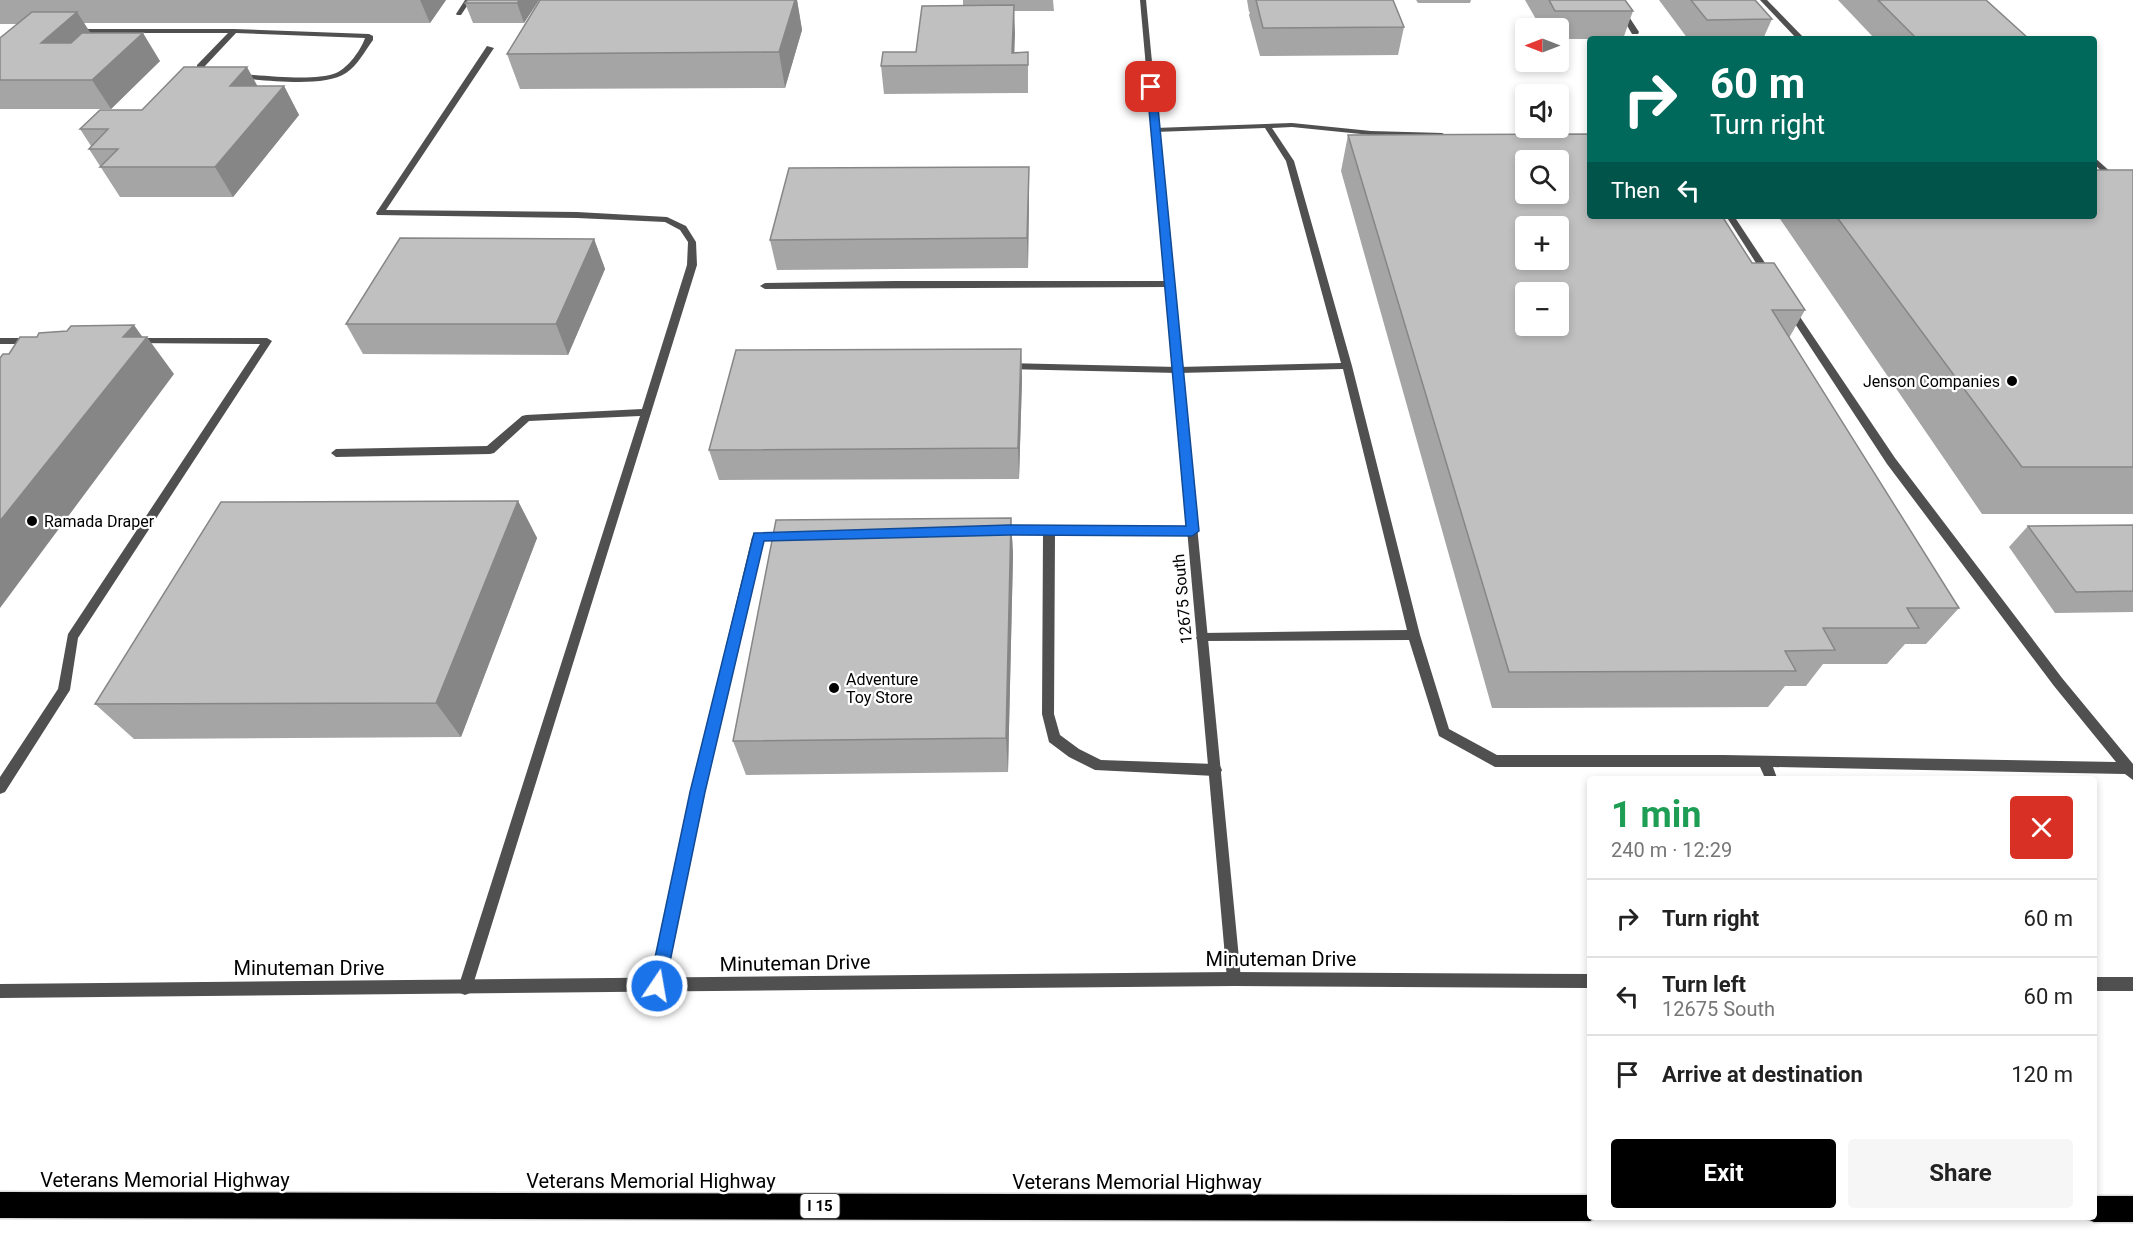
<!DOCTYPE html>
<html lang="en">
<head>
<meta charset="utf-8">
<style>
  :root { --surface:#fff; --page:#f6f6f6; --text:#222; --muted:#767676; --line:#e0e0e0; --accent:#000 }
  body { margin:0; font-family:Roboto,sans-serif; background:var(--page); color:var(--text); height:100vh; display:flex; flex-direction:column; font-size:22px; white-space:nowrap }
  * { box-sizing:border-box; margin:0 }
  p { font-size:20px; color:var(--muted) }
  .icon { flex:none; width:33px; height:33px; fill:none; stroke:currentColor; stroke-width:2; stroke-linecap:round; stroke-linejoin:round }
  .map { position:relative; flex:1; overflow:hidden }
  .side { position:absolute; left:1587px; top:776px; width:510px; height:444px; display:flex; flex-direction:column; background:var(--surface); border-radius:6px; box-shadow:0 3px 9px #0003 }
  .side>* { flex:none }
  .banner { position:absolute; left:1587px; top:36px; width:510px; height:183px; border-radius:6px; box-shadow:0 3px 9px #0003; background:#00695c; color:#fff; overflow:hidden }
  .needle { width:39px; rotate:270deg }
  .tools { position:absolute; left:1515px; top:18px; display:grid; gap:12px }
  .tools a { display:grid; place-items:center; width:54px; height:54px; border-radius:6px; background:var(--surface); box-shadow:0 3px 9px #0003; font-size:30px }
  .pin { position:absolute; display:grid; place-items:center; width:51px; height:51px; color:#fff; margin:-26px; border-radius:12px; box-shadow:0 3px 9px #0006 }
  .me { position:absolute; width:66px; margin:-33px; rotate:12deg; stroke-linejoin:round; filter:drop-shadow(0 0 4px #0008) }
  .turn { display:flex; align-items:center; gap:21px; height:126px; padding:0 24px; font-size:27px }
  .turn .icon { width:78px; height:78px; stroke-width:2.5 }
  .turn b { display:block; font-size:42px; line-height:51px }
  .then { display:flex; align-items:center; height:57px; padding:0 24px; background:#0003; gap:12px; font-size:22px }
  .round { display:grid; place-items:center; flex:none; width:63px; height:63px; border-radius:6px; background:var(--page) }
  .head { display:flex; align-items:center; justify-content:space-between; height:102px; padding:0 24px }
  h1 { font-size:36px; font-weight:700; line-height:45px; color:#1e9e55 }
  .primary-button { display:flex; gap:12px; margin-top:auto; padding:12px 24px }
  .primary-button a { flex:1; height:69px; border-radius:6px; background:var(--accent); color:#fff; font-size:24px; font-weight:700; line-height:69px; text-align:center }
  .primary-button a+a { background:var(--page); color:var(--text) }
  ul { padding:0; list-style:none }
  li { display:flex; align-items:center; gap:18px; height:78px; padding:0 24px; border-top:2px solid var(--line) }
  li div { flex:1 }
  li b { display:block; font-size:22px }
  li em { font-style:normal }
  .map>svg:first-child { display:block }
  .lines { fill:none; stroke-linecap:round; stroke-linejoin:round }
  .motorway-casing { stroke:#dbdbdb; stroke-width:3 }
  .service { fill:#505050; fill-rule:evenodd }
  .minor { fill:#505050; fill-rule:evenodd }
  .tertiary { fill:#505050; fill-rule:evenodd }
  .motorway { fill:#000; fill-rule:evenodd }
  .wall { fill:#a5a5a5 }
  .shaded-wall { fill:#868686 }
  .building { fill:#c0c0c0; stroke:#868686; stroke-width:1.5; fill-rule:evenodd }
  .route { fill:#1a73e8; stroke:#114b97; stroke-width:1.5 }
  .poi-dot { fill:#000; stroke:#fff; stroke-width:2 }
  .labels { text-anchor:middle; stroke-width:4.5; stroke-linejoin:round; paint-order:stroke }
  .shield { fill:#fff; stroke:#4c4c4c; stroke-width:1.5 }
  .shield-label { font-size:15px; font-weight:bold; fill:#000 }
  .poi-label { font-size:16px; fill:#000; stroke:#fff; text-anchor:start }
  .street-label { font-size:16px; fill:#000; stroke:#fff }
  .near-street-label { font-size:20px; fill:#000; stroke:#fff }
</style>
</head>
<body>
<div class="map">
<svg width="2133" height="1256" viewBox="0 0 2133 1256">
  <rect width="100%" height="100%" fill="#fff"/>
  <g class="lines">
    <!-- motorway casing -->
    <g class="motorway-casing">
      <g id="motorway">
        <polygon points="0,1192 1590,1195 1590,1216 1599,1216 1590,1221 0,1218"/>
        <polygon points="2094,1196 2133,1196 2133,1222 2094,1222 2085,1218 2094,1216"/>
      </g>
    </g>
    <!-- service -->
    <g class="service">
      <polygon points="465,0 471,0 461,15 457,15 456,14"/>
      <polygon points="1612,0 1618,0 1639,32 1638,34 1632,34"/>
      <polygon points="1760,0 1767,0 1805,39 1797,39"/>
      <path d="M70 29H234L369 34 373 36V40C365 51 357 66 346 73 325 88 264 80 238 78L234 76 238 74C264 75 313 82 336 73 348 68 361 50 365 38L236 33 205 66 204 70 216 75 212 77 197 73V65L228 33H73L69 31Z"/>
      <polygon points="487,46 494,48 386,210 577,212 667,217 686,226 696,242 697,265 472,988 470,993 465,995 460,993 458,988 640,416 529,421 494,453 490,454 336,457 331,453 336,449 487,446 522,416 526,415 642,409 687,265 688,242 680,230 665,222 577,218 377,215 376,213"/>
      <polygon points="1292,123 1371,131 1442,133 1446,135 1442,137 1371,135 1292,127 1272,128 1294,161 1352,366 1420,635 1449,729 1497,755 1723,755 2116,762 2054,686 1887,464 1786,310 1791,307 1794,308 1895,458 2062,678 2133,764 2133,780 2125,774 1773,767 1777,778 1765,778 1760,767 1495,767 1439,736 1409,640 1198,641 1196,638 1198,635 1202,633 1407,630 1343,369 1178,373 1005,369 1000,366 1005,363 1178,367 1341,363 1286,161 1265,128 1155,132 1151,130 1155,128"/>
      <polygon points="2094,157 2133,192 2133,200 2094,164"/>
      <polygon points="1726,216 1734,216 1773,275 1771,277 1765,277"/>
      <polygon points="895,281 1170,281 1175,284 1170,287 765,289 760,286 765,283"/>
      <polygon points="0,338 32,338 37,341 32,344 0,344"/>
      <polygon points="133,338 267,338 272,341 78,638 70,690 5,792 0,794 0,777 58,689 68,634 260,344 130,343 128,341"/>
      <polygon points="996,526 1196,528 1198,531 1196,534 1192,535 1055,534 1054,714 1060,735 1079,749 1101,760 1215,764 1220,766 1222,770 1220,774 1215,776 1095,770 1069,757 1049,742 1042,714 1043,534 996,534 990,530"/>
      <polygon points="789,532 793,533 795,536 793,539 763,541 705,792 664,986 662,991 657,993 652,991 650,986 691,792 752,537 758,533"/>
    </g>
    <!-- minor -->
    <polygon class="minor" points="1140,0 1146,0 1241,979 1239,984 1234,986 1229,984 1227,979"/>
    <!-- tertiary -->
    <g class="tertiary">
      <polygon points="1234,972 1590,974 1590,988 1234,986 0,998 0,984"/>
      <rect x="2094" y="977" width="39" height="14"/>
    </g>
    <!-- motorway -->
    <use href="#motorway" class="motorway"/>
  </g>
  <!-- wall -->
  <g class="wall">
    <polygon points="0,0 446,0 430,23 84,23 90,33 160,61 111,109 0,109 0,38 18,24 0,24"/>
    <polygon points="539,0 524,23 473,23 465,3"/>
    <polygon points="540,0 797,0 802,30 785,88 520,89 507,54"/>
    <polygon points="963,0 1053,0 1054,11 1014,11 1014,53 1028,52 1028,93 884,94 881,66 916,52 963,5"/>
    <polygon points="1247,0 1393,0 1404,27 1398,55 1260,56 1249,15 1250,12 1249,12"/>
    <polygon points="1416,0 1471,0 1470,3 1418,3"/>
    <polygon points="1525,0 1625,0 1633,11 1623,39 1558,39 1558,28 1541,28"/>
    <polygon points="1659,0 1755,0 1772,19 1763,39 1688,39"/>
    <polygon points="1838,0 1986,0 2029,39 1875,39"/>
    <polygon points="258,86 284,86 299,115 233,197 120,197 89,149 91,146 80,129"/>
    <polygon points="1348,135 1752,263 1805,310 1789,338 1959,608 1926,644 1905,644 1887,664 1823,664 1806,686 1785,686 1768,707 1492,708 1341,171"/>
    <polygon points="1029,167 1029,197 1028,268 777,270 770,240"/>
    <polygon points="2133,170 2133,514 1982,514 1778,216 2094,216"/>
    <polygon points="594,239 605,269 568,355 363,354 346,324"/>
    <polygon points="1021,349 1022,379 1019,479 719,480 709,450"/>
    <polygon points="518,501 537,538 461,737 134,739 95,704"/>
    <polygon points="1011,518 1013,555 1008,772 746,775 733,741"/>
    <polygon points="2133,525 2133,612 2055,613 2009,547 2028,526"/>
  </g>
  <!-- shaded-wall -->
  <g class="shaded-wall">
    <polygon points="420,0 446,0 430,23"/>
    <polygon points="520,0 539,0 524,23 517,3"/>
    <polygon points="795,0 797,0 802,30 785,88 779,52"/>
    <polygon points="1014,5 1015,33 1014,65 1012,53"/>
    <polygon points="77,12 95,40 60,71 41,43"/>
    <polygon points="143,33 160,61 111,109 92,80"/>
    <polygon points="247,67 263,96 230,86"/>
    <polygon points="284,86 299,115 233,197 215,167"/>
    <polygon points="1029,167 1029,197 1028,268 1027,238"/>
    <polygon points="594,239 605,269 568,355 556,324"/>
    <polygon points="134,325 144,339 147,337 174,374 0,608 0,521 123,337"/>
    <polygon points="1021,349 1022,379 1019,479 1018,448"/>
    <polygon points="518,501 537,538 461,737 436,703"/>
    <polygon points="1011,518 1013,555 1008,772 1006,738"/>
  </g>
  <!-- building -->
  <g class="building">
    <polygon points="468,0 520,0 517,3 465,3"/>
    <polygon points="540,0 795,0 779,52 507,54"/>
    <polygon points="1256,0 1393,0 1404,27 1263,28"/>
    <polygon points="1549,0 1625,0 1633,11 1555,11"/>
    <polygon points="1691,0 1755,0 1772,19 1707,20"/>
    <polygon points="1878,0 1986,0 2029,39 1917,39"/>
    <polygon points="1014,5 1012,53 1028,52 1028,65 881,66 883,52 916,52 922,6"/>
    <polygon points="32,12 77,12 41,43 71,43 82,33 143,33 92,80 0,80 0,38"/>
    <polygon points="184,67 247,67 230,86 284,86 215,167 100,167 118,149 89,149 108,129 80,129 100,110 142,110"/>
    <path d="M1590 134V216H1722L1752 263H1774L1805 310H1772L1959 608H1907L1919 628H1823L1835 650 1785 651 1796 671 1509 672 1348 135ZM1526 160H1558V194H1526ZM1526 226H1558V260H1526ZM1526 292H1558V326H1526Z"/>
    <polygon points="1029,167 1027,238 770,240 789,168"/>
    <polygon points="2094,170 2133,170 2133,467 2022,467 1836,216 2094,216"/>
    <polygon points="400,238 594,239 556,324 346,324"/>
    <polygon points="134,325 123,337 147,337 0,521 0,358 3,354 9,354 20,337 37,337 39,333 67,331 71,326"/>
    <polygon points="1021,349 1018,448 709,450 736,350"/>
    <polygon points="518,501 436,703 95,704 221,502"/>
    <polygon points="1011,518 1006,738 733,741 776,520"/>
    <polygon points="2133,525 2133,591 2076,592 2028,526"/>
  </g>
  <!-- route -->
  <polygon class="route" points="1151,84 1156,87 1199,531 1192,536 1009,535 764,541 705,792 665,986 663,992 657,994 651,992 649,986 690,792 754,533 1009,525 1186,526 1147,87"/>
  <!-- markers -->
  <g class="poi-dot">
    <circle cx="2012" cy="381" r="6"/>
    <circle cx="32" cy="521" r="6"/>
    <circle cx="834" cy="688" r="6"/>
  </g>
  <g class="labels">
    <!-- shield labels -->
    <rect class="shield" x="800.5" y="1194" width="39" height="24" rx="4.5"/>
    <g class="shield-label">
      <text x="820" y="1211">I 15</text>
    </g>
    <!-- poi labels -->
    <g class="poi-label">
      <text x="2000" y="387" text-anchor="end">Jenson Companies</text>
      <text x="44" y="527">Ramada Draper</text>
      <text x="846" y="685">Adventure<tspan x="846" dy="18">Toy Store</tspan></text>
    </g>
    <!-- street labels -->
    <g class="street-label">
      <text transform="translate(1182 599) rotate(-95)" y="6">12675 South</text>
    </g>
    <!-- near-street labels -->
    <g class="near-street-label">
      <text x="1281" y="966">Minuteman Drive</text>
      <text transform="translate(795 963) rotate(-1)" y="7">Minuteman Drive</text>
      <text x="309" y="975">Minuteman Drive</text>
      <text x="165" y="1187">Veterans Memorial Highway</text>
      <text x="651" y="1188">Veterans Memorial Highway</text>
      <text x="1137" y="1189">Veterans Memorial Highway</text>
    </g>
  </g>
</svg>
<div class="tools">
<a><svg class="needle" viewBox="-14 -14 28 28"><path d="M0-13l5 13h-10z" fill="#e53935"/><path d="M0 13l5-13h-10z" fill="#767676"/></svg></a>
<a><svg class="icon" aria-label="sound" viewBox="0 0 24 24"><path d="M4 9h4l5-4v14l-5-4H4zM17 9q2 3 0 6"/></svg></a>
<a><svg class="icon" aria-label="search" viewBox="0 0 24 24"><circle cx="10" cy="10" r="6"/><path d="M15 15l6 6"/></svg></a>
<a>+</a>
<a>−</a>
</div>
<div class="pin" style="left:1151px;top:87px;background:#d93025"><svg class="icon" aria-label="arrive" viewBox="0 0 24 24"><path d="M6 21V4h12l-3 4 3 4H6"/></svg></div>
<svg class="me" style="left:657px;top:986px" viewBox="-20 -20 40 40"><circle r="17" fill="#1a73e8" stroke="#fff" stroke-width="3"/><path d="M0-11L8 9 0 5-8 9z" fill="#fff"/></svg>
<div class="banner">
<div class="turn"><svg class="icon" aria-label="right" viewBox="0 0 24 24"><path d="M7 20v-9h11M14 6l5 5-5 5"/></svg><div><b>60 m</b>Turn right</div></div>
<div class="then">Then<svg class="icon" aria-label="left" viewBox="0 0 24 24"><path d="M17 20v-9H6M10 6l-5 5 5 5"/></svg></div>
</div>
<section class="side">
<div class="head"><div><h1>1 min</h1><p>240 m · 12:29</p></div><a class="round" style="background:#d93025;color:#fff"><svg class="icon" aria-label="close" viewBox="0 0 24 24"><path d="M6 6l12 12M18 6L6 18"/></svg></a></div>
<ul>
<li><svg class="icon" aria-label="right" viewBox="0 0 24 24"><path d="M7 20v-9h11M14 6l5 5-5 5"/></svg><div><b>Turn right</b></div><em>60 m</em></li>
<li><svg class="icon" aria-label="left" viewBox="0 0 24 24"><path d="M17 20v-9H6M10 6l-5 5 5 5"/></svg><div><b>Turn left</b><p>12675 South</p></div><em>60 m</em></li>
<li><svg class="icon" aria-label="arrive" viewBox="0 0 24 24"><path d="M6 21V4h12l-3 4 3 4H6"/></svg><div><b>Arrive at destination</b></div><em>120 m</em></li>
</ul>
<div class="primary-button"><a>Exit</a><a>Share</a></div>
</section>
</div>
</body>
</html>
